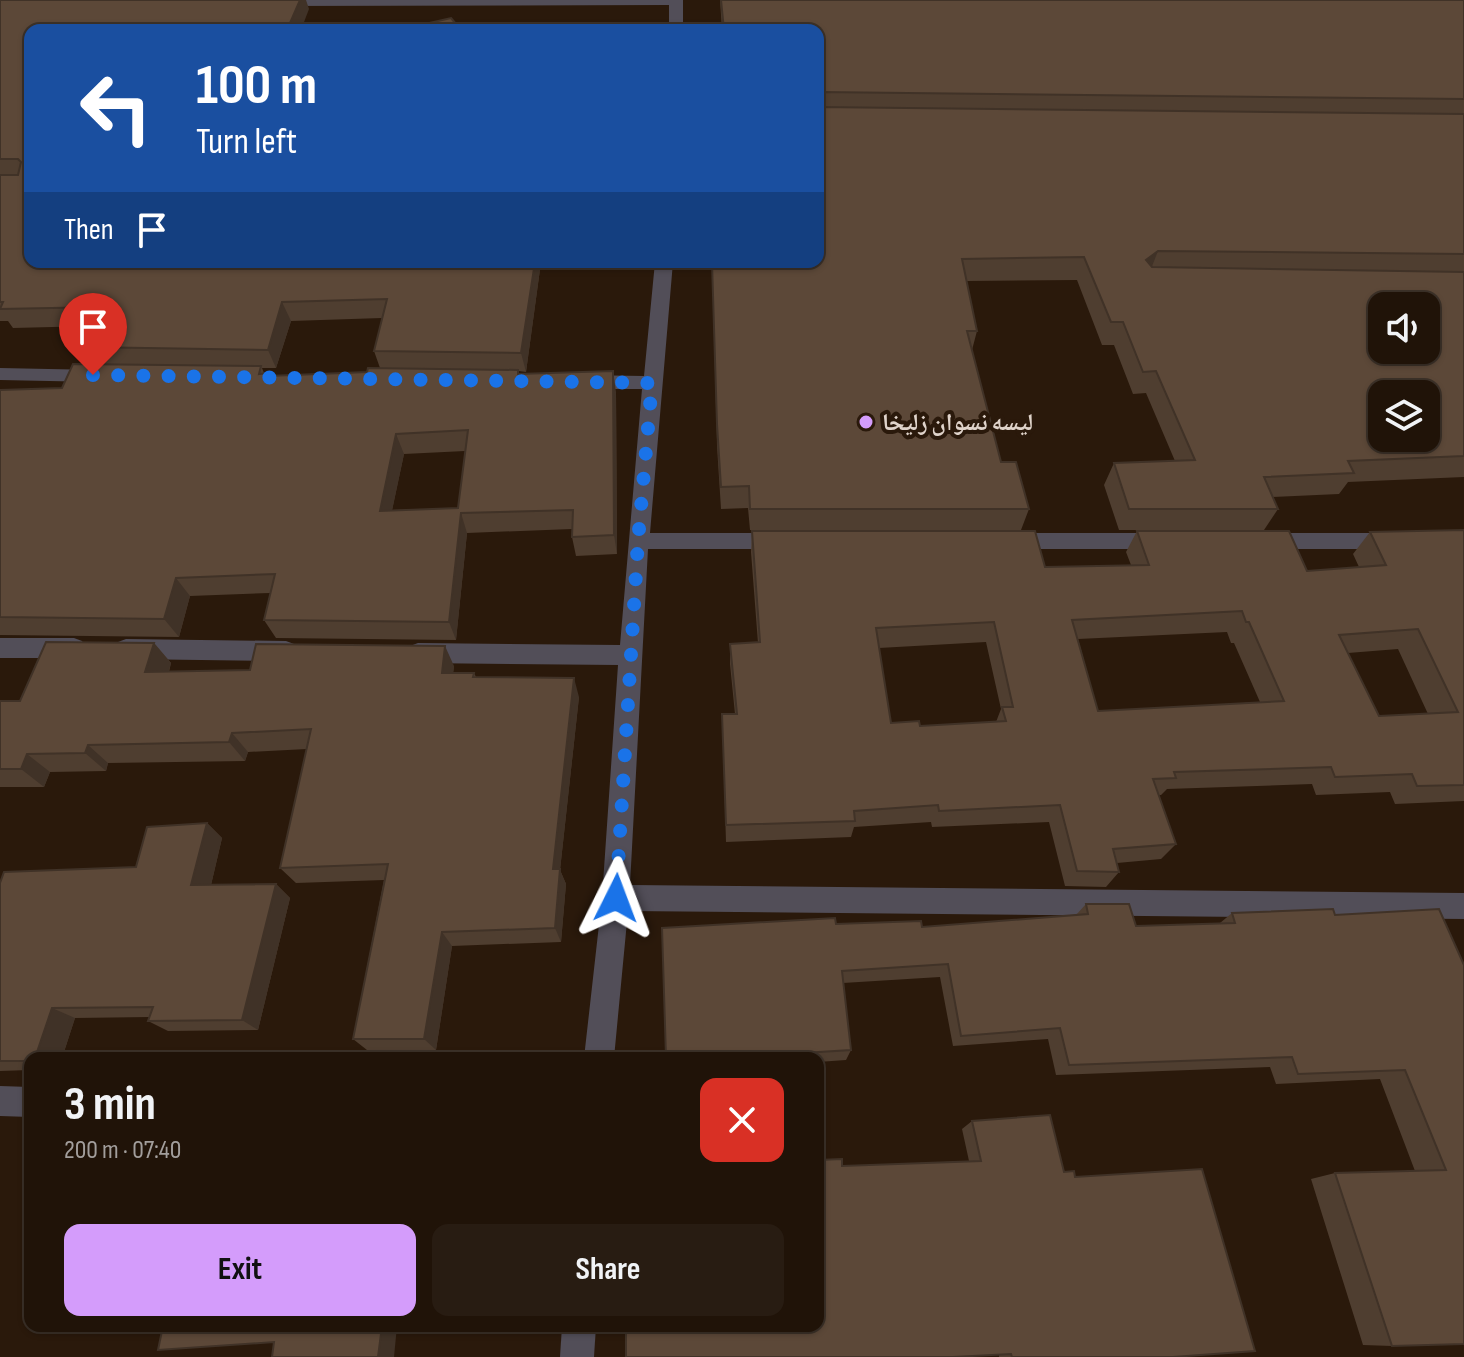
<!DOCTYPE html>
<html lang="en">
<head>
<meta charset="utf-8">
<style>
  :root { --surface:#201308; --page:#281c12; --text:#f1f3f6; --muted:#a29e9c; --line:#3d3229; --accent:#d49cfb }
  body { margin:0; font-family:"Sofia Sans Condensed","Noto Naskh Arabic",sans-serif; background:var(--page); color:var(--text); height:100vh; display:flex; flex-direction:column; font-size:30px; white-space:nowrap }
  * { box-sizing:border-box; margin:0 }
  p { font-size:26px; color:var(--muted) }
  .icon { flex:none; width:44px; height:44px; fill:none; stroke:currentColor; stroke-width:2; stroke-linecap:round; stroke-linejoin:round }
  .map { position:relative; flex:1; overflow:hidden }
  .drawer { position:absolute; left:24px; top:1052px; width:800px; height:280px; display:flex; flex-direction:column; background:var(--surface); border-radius:16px; box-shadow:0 2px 6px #0004,0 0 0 2px var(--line) }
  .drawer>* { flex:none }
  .banner { position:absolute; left:24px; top:24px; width:800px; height:244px; border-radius:16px; box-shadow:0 2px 6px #0004,0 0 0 2px var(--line); background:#1a4fa0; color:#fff; overflow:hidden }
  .tools { position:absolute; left:1368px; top:292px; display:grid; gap:16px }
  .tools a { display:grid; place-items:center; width:72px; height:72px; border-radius:16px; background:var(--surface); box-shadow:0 2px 6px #0004,0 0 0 2px var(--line); font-size:40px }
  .pin { position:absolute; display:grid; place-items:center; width:68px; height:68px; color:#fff; margin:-82px -34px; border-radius:50% 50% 50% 0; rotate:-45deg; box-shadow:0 0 8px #0007 }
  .pin .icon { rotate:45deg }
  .me { position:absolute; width:88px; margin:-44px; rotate:3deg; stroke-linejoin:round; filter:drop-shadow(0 0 6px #0008) }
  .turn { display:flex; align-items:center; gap:28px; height:168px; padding:0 40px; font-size:36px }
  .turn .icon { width:104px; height:104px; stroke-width:2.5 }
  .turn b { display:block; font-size:56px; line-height:68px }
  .then { display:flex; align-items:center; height:76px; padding:0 40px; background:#0003; gap:16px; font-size:30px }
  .round { display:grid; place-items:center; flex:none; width:84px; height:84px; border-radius:16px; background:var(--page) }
  .head { display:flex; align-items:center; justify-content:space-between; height:136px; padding:0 40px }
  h1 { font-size:48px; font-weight:700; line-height:60px }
  .primary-button { display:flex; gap:16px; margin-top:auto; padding:16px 40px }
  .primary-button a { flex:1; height:92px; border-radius:16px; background:var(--accent); color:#111; font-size:32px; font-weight:700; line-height:92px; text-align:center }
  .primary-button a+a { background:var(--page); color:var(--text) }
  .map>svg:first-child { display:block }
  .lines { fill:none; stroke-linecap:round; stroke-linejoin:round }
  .minor { fill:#524e58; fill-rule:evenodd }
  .wall { fill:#4f3e30; fill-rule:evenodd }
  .shaded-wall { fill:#403227 }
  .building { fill:#5c4838; stroke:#403227; stroke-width:2; fill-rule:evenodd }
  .route { stroke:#1a73e8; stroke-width:14; stroke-dasharray:0 25.2 }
  .poi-dot { fill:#d49cfb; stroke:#2a190b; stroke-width:3 }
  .labels { text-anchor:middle; stroke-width:8; stroke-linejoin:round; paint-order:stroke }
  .poi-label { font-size:24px; font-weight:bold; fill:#dfd3ca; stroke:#2a190b; text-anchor:start }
</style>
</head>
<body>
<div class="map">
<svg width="1464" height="1357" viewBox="0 0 1464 1357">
  <rect width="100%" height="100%" fill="#2a190b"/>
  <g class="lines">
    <!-- minor -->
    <g class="minor">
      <polygon points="269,0 683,0 683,30 669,30 669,5 274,6 269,5"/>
      <polygon points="655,262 673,262 650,533 784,533 792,535 795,541 792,547 784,549 648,549 630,885 1464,893 1464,919 628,911 614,1058 584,1058 602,898 618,665 418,663 410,660 406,653 410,646 418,643 620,645 642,389 582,389 572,382 582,375 644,376"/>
      <polygon points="0,368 98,370 108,376 98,382 0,380"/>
      <polygon points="1004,533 1164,533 1172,535 1175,541 1172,547 1164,549 1004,549 996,547 993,541 996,535"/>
      <polygon points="1260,533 1396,533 1404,535 1407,541 1404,547 1396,549 1260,549 1252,547 1249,541 1252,535"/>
      <polygon points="0,638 74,638 82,641 86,648 82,655 74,658 0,658"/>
      <polygon points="126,639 286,641 294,644 298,651 294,658 286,661 126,659 118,656 114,649 118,642"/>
      <polygon points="0,1086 30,1087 30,1117 0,1116"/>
      <polygon points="562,1326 596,1326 594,1357 560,1357"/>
    </g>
  </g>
  <!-- wall -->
  <g class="wall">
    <path d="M0 0 309 9 30 30V262H541L526 372 519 371V374L616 392 617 554 576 556 572 537V529L467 533 456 640 276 638 264 620 270 593 190 596 179 637 0 635V390L62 388 94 364 83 347 93 326 13 328 8 321H0ZM382 318 374 351 380 368 367 372 270 376 268 373H264L262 368H276L291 321ZM465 451 458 508 392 510 404 454Z"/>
    <polygon points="720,0 1464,0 1464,477 1348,482 1339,494 1273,497 1278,509 1264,530 1119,530 1104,485 1114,463 1175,461 1146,393 1133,394 1114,345 1102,345 1077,280 966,281 977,331 972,350 1001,462 1029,509 1021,530 750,530 748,508 721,509 717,446 712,263 818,262 818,30 722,30"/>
    <path d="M1464 530V801L1395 804 1390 792 1316 795 1312 784 1167 789 1161 795H1159L1176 844 1161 859 1117 863 1119 872 1106 887 1065 886 1049 822 932 827 931 822 854 827 851 837 726 842 722 714H735L730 664V644L758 643 751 552 752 531 1045 567 1131 565 1126 552 1137 531 1307 571 1359 567 1353 554 1370 532ZM1227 632 1231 643H1234L1260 702 1098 711 1078 639ZM986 642 1001 709 996 722 920 726 891 723 879 648ZM1398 649 1428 714 1379 716 1348 653Z"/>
    <polygon points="154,643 171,663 169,672 454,666 453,673 474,673 476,677 579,697 560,870 566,884 561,942 452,946 436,1050 367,1050 353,1039 384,880 296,883 280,868 307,749 248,752 245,761 108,763 106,771 50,772 44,787 0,787 0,701 20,701"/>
    <polygon points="207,823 222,838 211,885 276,884 290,898 258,1030 168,1031 148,1021 150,1017 75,1018 62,1058 30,1058 30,1070 0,1071 0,883 136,867"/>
    <polygon points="1086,904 1136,926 1220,923 1232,913 1335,915 1439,909 1464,1344 1392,1346 1363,1345 1311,1179 1335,1173 1415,1171 1380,1079 1276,1084 1270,1067 1056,1075 1048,1039 953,1046 940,977 843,983 851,1050 846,1060 818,1062 818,1058 666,1058 662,928 836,924 922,927 1076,915"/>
    <polygon points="972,1121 1064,1172 1075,1177 1173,1357 999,1357 999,1354 842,1166 969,1161 962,1129"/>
  </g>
  <!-- shaded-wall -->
  <g class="shaded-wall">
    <polygon points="300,0 306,0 309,9 301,30 287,30"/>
    <polygon points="1158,251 1149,274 1146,260"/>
    <polygon points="535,262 541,262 526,372 521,353"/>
    <polygon points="282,302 291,321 276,368 268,350"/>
    <polygon points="613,371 616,392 617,554 614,535"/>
    <polygon points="396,434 404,454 388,530 380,511"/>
    <polygon points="461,513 467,533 456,640 449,622"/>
    <polygon points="176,578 190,596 179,637 164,619"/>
    <polygon points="154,643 171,663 163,692 145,672"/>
    <polygon points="445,646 454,666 451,693 442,673"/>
    <polygon points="574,678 579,697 560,870 566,884 561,942 555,928 553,869"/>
    <polygon points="232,733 248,752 245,761 229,742"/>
    <polygon points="88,745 108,763 106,771 85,753"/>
    <polygon points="27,754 50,772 44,787 21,769"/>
    <polygon points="207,823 222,838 208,898 191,885"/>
    <polygon points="276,884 290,898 258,1030 242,1020"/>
    <polygon points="442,932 452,946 436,1050 424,1039"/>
    <polygon points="52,1008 75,1018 62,1058 35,1058"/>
    <polygon points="382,1326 397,1326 394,1357 378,1357"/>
  </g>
  <!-- building -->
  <g class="building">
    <polygon points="0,0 300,0 287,30 30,30 30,262 535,262 521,353 374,351 387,299 282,302 268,350 83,347 102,307 0,309 3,302 0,302 0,175 18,175 21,162 18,159 0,159"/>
    <polygon points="721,0 1464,0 1464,99 820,92 818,93 818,30 724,30"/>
    <polygon points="451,18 461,30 398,30"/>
    <path d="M818 107 1464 114V254L1158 251 1146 260 1152 267 1464 272V456L1348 461 1354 473 1264 477 1278 509H1129L1114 463 1195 460 1156 371 1143 372 1123 322H1111L1084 257 962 259 977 331H967L1001 462H1016L1029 509H750L749 486 721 487 717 424 712 263 818 262ZM1382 306H1426V350H1382ZM1382 394H1426V438H1382Z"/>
    <path d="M73 364 261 366 259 374 268 373V376L367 372 368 368 518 370V374L613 371 614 535 572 537 573 510 461 513 449 622 264 620 275 574 176 578 164 619 0 617V390L62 388ZM468 430 458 508 380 511 396 434Z"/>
    <path d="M1464 530V785L1417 786 1412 774 1335 777 1331 767 1174 772 1176 778 1153 779 1176 844 1113 849 1119 872 1077 871 1060 805 939 811 938 805 854 811 855 821 726 825 722 714H737L730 644 760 642 752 531H1035L1045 567 1149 565 1137 531H1289L1307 571 1386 565 1370 532ZM1242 611 1246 622H1249L1284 701 1098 711 1072 620ZM994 622 1013 707H1002L1006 721 920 726 919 721 891 723 876 628ZM1418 629 1458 712 1379 716 1339 635Z"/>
    <polygon points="46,642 154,643 145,672 250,670 256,644 445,646 442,673 474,673 473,677 574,678 553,869 560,869 555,928 442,932 424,1039 353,1039 388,864 280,868 311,729 232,733 229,742 88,745 85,753 27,754 21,769 0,769 0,701 20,701"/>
    <polygon points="207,823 191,885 276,884 242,1020 148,1021 153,1007 52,1008 35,1058 30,1058 30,1061 0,1061 0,883 4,872 136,867 147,827"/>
    <polygon points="1086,904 1129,904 1136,926 1235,923 1232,913 1333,909 1335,915 1439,909 1464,965 1464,1344 1392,1346 1335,1173 1446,1170 1405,1070 1298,1074 1292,1057 1069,1065 1060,1028 961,1036 948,964 842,971 851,1050 738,1057 738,1052 666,1057 662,928 835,918 836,924 921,921 922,927 1088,914"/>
    <polygon points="1050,1115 1064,1172 1074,1171 1075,1177 1202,1169 1255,1351 1173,1357 1012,1357 1011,1354 953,1357 626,1357 626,1326 818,1326 818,1160 842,1159 842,1166 981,1161 972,1121"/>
    <polygon points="163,1326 382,1326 378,1357 272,1357 274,1342 158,1350"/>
  </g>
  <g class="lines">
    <!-- route -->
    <polyline class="route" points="93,375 652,383 638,541 616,898"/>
  </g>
  <!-- markers -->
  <circle class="poi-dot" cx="866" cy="422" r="8"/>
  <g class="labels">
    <!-- poi labels -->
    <g class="poi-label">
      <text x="882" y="430">لیسه نسوان زلیخا</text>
    </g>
  </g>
</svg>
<div class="tools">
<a><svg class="icon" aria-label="sound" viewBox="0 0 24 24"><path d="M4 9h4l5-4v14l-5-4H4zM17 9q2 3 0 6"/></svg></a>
<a><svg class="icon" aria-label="layers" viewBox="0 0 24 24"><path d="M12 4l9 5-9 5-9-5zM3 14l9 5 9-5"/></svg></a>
</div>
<div class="pin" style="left:93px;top:375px;background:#d93025"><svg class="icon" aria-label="arrive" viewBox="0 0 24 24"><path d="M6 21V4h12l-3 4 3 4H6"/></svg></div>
<svg class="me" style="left:616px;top:898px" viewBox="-20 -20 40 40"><path d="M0-17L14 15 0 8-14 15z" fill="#1a73e8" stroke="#fff" stroke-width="4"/></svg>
<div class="banner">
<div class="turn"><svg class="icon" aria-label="left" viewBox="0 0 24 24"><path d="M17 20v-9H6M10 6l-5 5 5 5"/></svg><div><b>100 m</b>Turn left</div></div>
<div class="then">Then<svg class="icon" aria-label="arrive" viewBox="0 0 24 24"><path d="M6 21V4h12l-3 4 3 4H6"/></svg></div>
</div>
<section class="drawer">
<div class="head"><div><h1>3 min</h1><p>200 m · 07:40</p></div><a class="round" style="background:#d93025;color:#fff"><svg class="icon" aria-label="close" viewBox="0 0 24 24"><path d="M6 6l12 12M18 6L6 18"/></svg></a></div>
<div class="primary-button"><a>Exit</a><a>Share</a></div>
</section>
</div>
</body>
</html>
